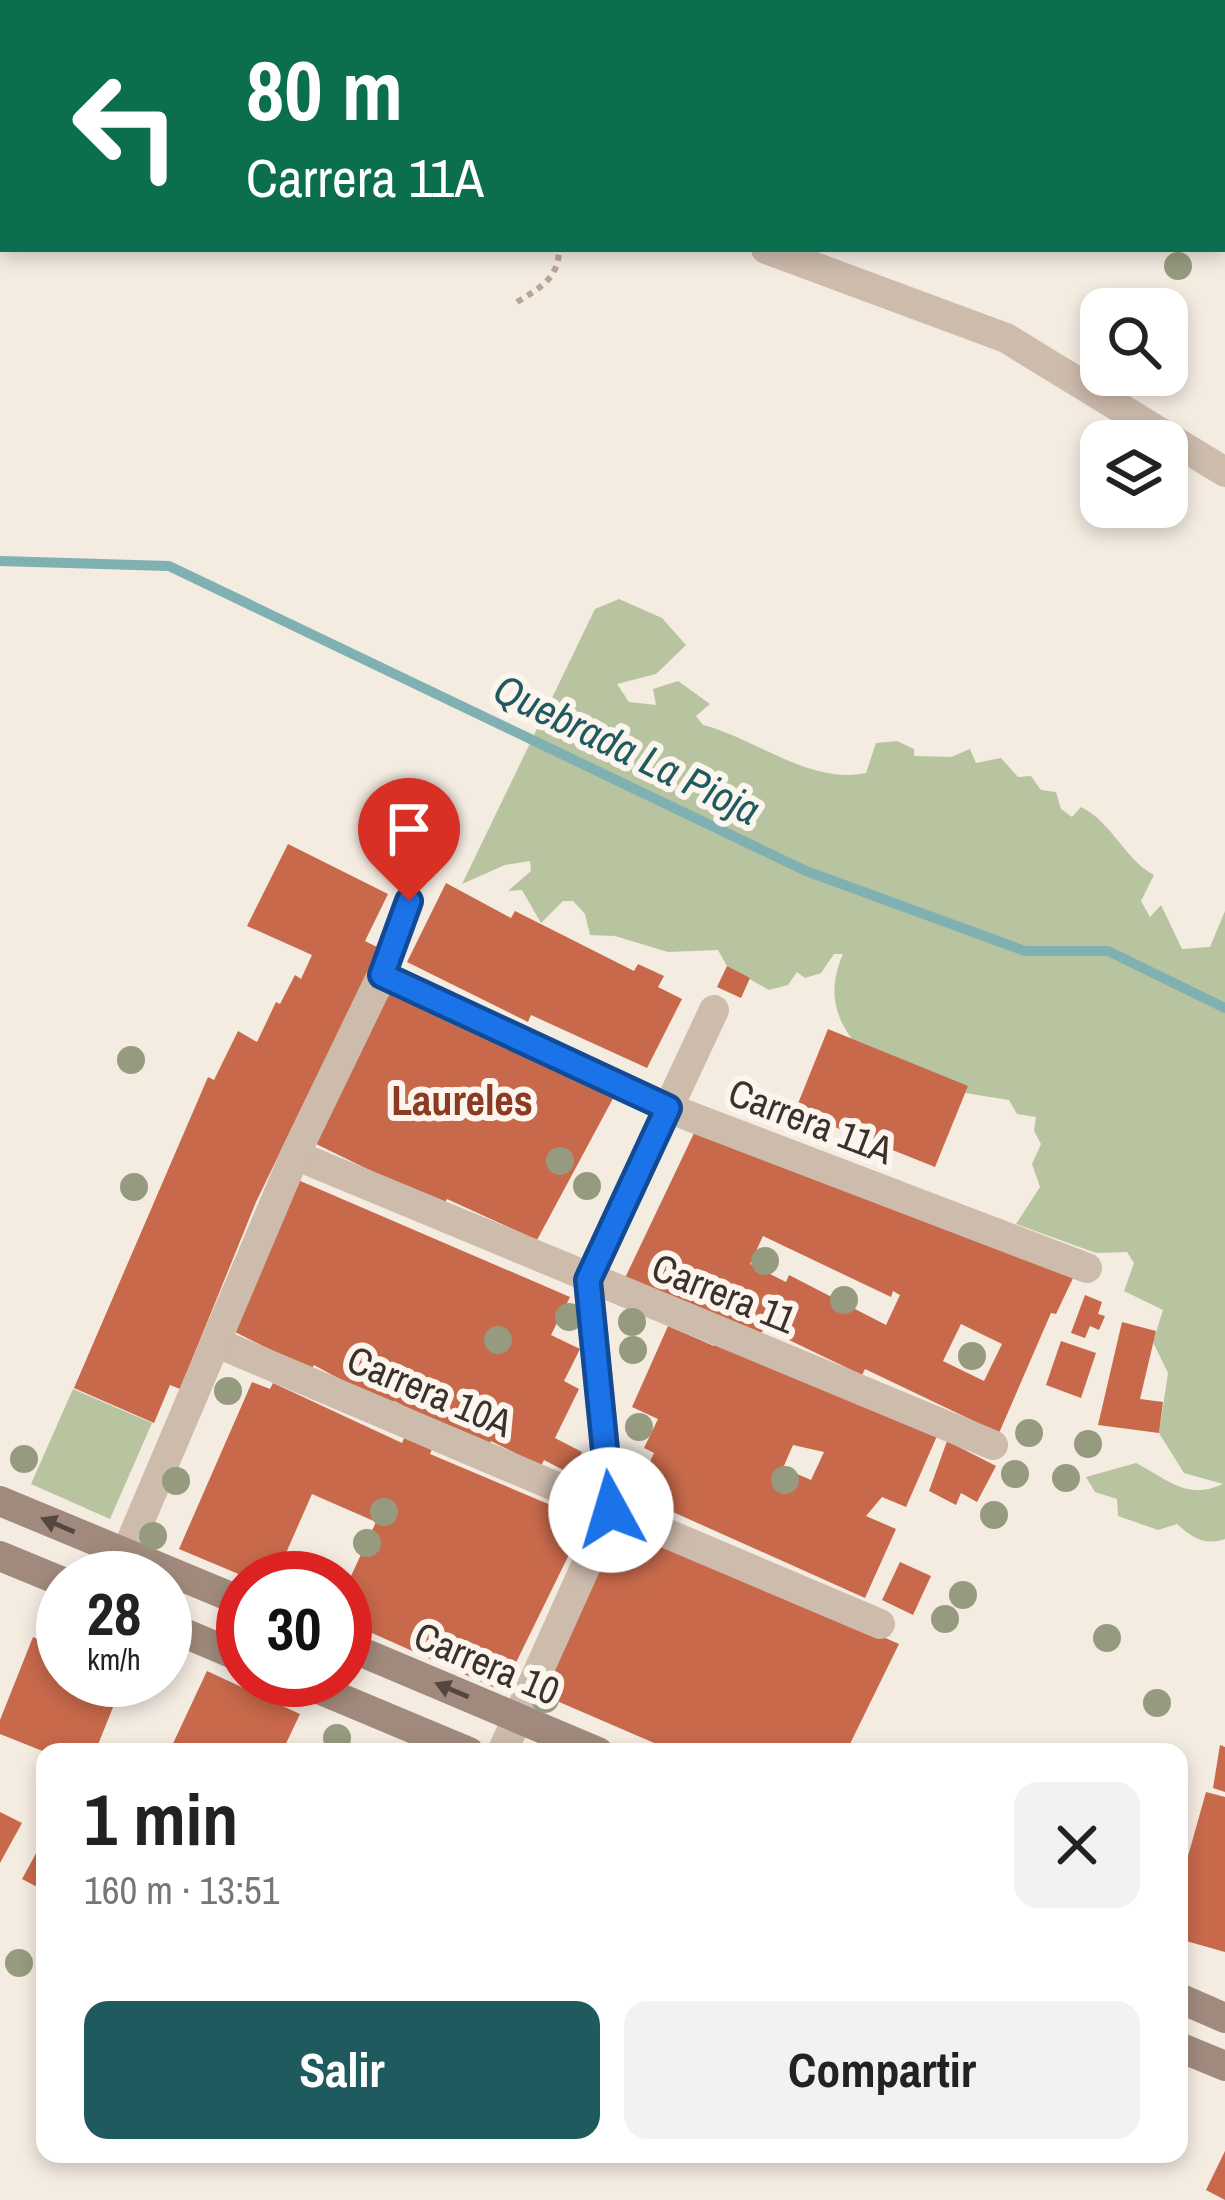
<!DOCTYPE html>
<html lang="es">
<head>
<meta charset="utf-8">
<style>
  :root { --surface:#fff; --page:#f2f2f2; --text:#222; --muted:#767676; --accent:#1f5a5e }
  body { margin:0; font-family:"Archivo Narrow",sans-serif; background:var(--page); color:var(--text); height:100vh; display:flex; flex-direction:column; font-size:45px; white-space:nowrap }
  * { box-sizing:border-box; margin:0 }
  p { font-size:39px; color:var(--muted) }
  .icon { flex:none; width:66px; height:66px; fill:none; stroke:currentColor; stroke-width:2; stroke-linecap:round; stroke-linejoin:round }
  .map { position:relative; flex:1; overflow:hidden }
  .drawer { position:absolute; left:36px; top:1743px; width:1152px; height:420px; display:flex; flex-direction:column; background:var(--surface); border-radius:24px; box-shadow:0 6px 18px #0003 }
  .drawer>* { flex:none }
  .banner { position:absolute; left:0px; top:0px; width:1227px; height:252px; box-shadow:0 6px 18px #0003; background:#0b6e4f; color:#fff; overflow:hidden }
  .tools { position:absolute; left:1080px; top:288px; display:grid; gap:24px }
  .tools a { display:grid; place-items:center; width:108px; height:108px; border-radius:24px; background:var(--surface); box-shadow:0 6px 18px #0003; font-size:60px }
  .speed { position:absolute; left:36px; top:1551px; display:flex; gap:24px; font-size:60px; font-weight:700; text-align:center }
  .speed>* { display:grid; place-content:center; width:156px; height:156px; border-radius:50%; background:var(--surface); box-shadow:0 6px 18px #0003; line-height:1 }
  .speed small { font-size:30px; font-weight:400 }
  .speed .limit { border:18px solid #d22; background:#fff; color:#111 }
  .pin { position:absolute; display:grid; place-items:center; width:102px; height:102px; color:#fff; margin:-123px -51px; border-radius:50% 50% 50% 0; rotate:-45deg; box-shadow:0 0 12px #0007 }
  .pin .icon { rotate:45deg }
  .me { position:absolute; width:132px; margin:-66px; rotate:354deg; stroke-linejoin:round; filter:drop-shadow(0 0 9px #0008) }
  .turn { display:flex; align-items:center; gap:42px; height:252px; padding:0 48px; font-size:54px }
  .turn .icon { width:156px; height:156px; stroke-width:2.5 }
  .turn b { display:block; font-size:84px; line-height:102px }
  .round { display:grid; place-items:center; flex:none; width:126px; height:126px; border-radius:24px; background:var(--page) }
  .headline { display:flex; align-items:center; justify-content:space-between; height:204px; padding:0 48px }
  h1 { font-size:72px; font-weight:700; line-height:90px }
  .action { display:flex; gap:24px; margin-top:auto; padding:24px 48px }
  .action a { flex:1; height:138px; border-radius:24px; background:var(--accent); color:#fff; font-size:48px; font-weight:700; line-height:138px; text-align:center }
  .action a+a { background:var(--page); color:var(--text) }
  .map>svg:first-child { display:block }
  .green { fill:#b8c4a0 }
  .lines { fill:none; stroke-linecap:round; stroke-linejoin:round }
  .stream { stroke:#7fb0b2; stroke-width:10 }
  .building { fill:#c8694b; fill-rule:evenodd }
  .path { stroke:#b9a596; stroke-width:6; stroke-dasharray:6 6; stroke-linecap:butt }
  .street { stroke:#cdbbac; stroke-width:30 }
  .secondary { stroke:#a18a7d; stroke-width:30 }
  .tree { fill:#969b7f }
  .oneway { fill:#544640 }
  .route-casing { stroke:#114b97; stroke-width:30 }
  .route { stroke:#1a73e8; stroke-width:21 }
  .labels { text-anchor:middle; stroke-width:12; stroke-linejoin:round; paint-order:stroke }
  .street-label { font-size:39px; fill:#3b302b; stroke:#fbf5ee }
  .water-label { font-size:42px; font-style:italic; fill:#1f5a5e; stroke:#fbf5ee }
  .neighbourhood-label { font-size:42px; font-weight:bold; fill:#8c3b22; stroke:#fbf5ee }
</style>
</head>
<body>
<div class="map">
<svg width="1225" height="2200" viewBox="0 0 1225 2200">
  <rect width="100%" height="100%" fill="#f4ebe1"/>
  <!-- green -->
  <g class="green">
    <path d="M619 599 662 618 686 645 656 674 617 684 629 702 656 705 653 689 678 681 710 704 696 716 703 725C755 738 810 785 866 773L876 743 897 741 914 749V756L951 757 970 749 976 763 1001 758 1018 777 1031 776 1041 790 1056 792 1061 809 1072 817 1081 807C1113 823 1124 859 1154 875L1141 901 1150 917 1161 905 1182 949 1210 947 1225 911V1539C1204 1546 1193 1538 1177 1524L1158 1530 1118 1516 1117 1499 1095 1492 1086 1477 1136 1463C1167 1479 1187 1501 1223 1484L1184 1473 1159 1433 1168 1373 1153 1342 1163 1310 1124 1291 1134 1263 1127 1252 1096 1253 1016 1224 1040 1187 1032 1164 1041 1144 1034 1131 1036 1117 1017 1114 1009 1100 965 1093 967 1087 852 1039C831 1011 830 984 843 954H834L821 973 805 978 797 972 788 985 769 990 727 966 718 950 668 952 615 936 590 935 585 914 573 901H563L541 923 522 890 508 891 531 871 530 861 505 865 462 884 595 609Z"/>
    <polygon points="73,1389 152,1423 110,1519 31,1484"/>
  </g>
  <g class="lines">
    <!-- stream -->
    <polyline class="stream" points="0,561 169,566 806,871 1025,951 1108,951 1225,1008"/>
  </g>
  <!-- building -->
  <g class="building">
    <polygon points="288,844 388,894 365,941 379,948 256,1202 180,1389 170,1385 154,1423 74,1388 208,1077 214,1080 238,1031 257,1042 276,1002 280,1004 295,975 301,979 312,955 247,926"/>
    <polygon points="446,883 511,918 515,911 634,971 638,964 664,976 658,987 682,999 647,1068 531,1015 528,1022 407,962"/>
    <polygon points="727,966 750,978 741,998 717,987"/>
    <polygon points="390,993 617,1091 537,1240 447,1199 443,1206 310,1141"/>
    <polygon points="828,1029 968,1086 935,1167 795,1111"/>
    <path d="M696 1129 1074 1276 1056 1314 1051 1313 999 1433 865 1369 862 1375 764 1328 760 1336 625 1278ZM763 1236 891 1297 893 1291 900 1295 886 1325 789 1275 786 1282 750 1264ZM961 1324 1002 1344 984 1381 943 1361Z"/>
    <polygon points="298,1180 570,1297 551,1335 580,1349 564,1381 579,1389 555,1438 582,1452 571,1474 544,1460 541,1466 491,1441 487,1447 394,1401 391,1407 314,1365 311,1370 231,1330"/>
    <polygon points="1085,1295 1102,1302 1098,1314 1105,1316 1099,1330 1090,1326 1085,1338 1071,1333"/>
    <polygon points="1122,1322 1156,1331 1140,1399 1163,1402 1159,1433 1098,1425"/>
    <path d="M668 1326 714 1346 717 1341 937 1436 906 1507 882 1497 866 1516 896 1529 865 1598 635 1495 654 1453 644 1448 658 1419 632 1407ZM793 1445 824 1452 811 1480 783 1468Z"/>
    <polygon points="1061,1341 1096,1353 1081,1398 1046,1385"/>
    <polygon points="252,1382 270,1389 273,1383 402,1443 405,1436 432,1449 430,1454 586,1520 502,1691 345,1621 345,1589 376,1522 312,1494 275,1578 248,1578 179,1549"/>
    <polygon points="947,1441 996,1466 977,1502 961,1493 956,1505 929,1491"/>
    <polygon points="615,1519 899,1644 846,1752 675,1752 536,1692"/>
    <polygon points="900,1562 931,1576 913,1615 882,1600"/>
    <polygon points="33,1637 63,1650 63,1680 124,1680 95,1752 45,1752 0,1734 0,1720"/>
    <polygon points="207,1671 300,1714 282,1752 169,1752"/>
    <polygon points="1220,1745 1225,1747 1225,1792 1213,1788"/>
    <polygon points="1206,1792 1225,1797 1225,1952 1179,1939 1179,1888"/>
    <polygon points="0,1812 22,1823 0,1863"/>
    <polygon points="45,1837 45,1891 22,1879"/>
    <polygon points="1225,2151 1225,2200 1206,2190"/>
  </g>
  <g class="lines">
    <!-- path -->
    <path class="path" d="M517 302C540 288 559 278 559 249"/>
    <!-- street -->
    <g class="street">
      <polyline points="766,249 1006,338 1225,472"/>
      <polyline points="382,975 668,1108 1087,1268"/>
      <polyline points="295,1155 993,1445"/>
      <polyline points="215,1342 880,1624"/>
      <polyline points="126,1553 295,1155 382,975 409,901"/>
      <polyline points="502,1752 611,1510 588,1280 714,1010"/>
    </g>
    <!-- secondary -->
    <g class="secondary">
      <polyline points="0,1501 243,1602"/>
      <polyline points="0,1556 63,1582"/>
      <polyline points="165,1625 243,1658"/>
      <polyline points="345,1645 598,1752"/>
      <polyline points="297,1680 469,1752"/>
      <polyline points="1179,1998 1225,2018"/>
      <polyline points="1179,2047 1225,2066"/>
    </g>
  </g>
  <!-- trees -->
  <g class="tree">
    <circle cx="1178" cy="266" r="14"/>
    <circle cx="131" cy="1060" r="14"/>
    <circle cx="560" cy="1161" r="14"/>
    <circle cx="587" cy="1186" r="14"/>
    <circle cx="134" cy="1187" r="14"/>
    <circle cx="765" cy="1261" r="14"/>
    <circle cx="844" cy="1300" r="14"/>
    <circle cx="569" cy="1317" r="14"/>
    <circle cx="632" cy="1322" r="14"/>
    <circle cx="498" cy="1340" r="14"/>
    <circle cx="633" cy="1350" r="14"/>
    <circle cx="972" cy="1356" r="14"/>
    <circle cx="228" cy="1391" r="14"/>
    <circle cx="639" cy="1427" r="14"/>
    <circle cx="1029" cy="1433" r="14"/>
    <circle cx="1088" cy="1444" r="14"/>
    <circle cx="24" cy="1459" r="14"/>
    <circle cx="1015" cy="1474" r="14"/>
    <circle cx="1066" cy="1478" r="14"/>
    <circle cx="785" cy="1480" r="14"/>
    <circle cx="176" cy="1481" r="14"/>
    <circle cx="384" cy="1512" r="14"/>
    <circle cx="994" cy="1515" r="14"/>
    <circle cx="153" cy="1536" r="14"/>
    <circle cx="367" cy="1543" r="14"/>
    <circle cx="963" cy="1595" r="14"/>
    <circle cx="945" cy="1619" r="14"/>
    <circle cx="1107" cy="1638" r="14"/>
    <circle cx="545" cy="1699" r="14"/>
    <circle cx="1157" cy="1703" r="14"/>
    <circle cx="337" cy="1738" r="14"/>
    <circle cx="19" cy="1963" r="14"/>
  </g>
  <!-- one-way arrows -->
  <defs><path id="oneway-solid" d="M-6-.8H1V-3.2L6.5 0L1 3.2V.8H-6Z" transform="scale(3)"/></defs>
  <g class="oneway">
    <use href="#oneway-solid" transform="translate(58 1525) rotate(-157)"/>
    <use href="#oneway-solid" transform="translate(452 1690) rotate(-157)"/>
  </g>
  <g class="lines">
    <!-- route casing -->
    <g class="route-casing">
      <polyline id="route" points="409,901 382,975 668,1108 588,1280 611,1510"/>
    </g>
    <!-- route -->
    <use href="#route" class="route"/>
  </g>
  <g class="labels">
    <!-- street labels -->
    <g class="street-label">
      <text transform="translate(811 1121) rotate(21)" y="14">Carrera 11A</text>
      <text transform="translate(724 1293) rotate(22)" y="14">Carrera 11</text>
      <text transform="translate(430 1391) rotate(23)" y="14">Carrera 10A</text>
      <text transform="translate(487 1663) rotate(23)" y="14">Carrera 10</text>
    </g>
    <!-- water labels -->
    <g class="water-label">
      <text transform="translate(627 749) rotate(26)" y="15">Quebrada La Pioja</text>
    </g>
    <!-- neighbourhood labels -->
    <g class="neighbourhood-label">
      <text x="462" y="1115">Laureles</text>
    </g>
  </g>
</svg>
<div class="tools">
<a><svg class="icon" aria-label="search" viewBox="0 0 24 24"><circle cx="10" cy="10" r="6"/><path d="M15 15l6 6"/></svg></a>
<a><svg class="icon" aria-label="layers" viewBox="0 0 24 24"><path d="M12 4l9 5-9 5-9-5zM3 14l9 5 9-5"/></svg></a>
</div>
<div class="speed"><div>28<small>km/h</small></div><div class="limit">30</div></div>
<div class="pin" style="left:409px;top:901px;background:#d93025"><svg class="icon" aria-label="arrive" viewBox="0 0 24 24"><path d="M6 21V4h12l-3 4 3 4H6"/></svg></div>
<svg class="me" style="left:611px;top:1510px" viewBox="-20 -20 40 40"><circle r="19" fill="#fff"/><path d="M0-13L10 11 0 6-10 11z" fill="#1a73e8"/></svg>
<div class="banner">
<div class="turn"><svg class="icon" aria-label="left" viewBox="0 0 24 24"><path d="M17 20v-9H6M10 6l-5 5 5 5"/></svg><div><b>80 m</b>Carrera 11A</div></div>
</div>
<section class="drawer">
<div class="headline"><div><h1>1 min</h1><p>160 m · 13:51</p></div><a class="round"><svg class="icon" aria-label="close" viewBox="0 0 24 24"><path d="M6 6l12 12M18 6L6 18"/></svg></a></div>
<div class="action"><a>Salir</a><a>Compartir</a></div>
</section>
</div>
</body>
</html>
